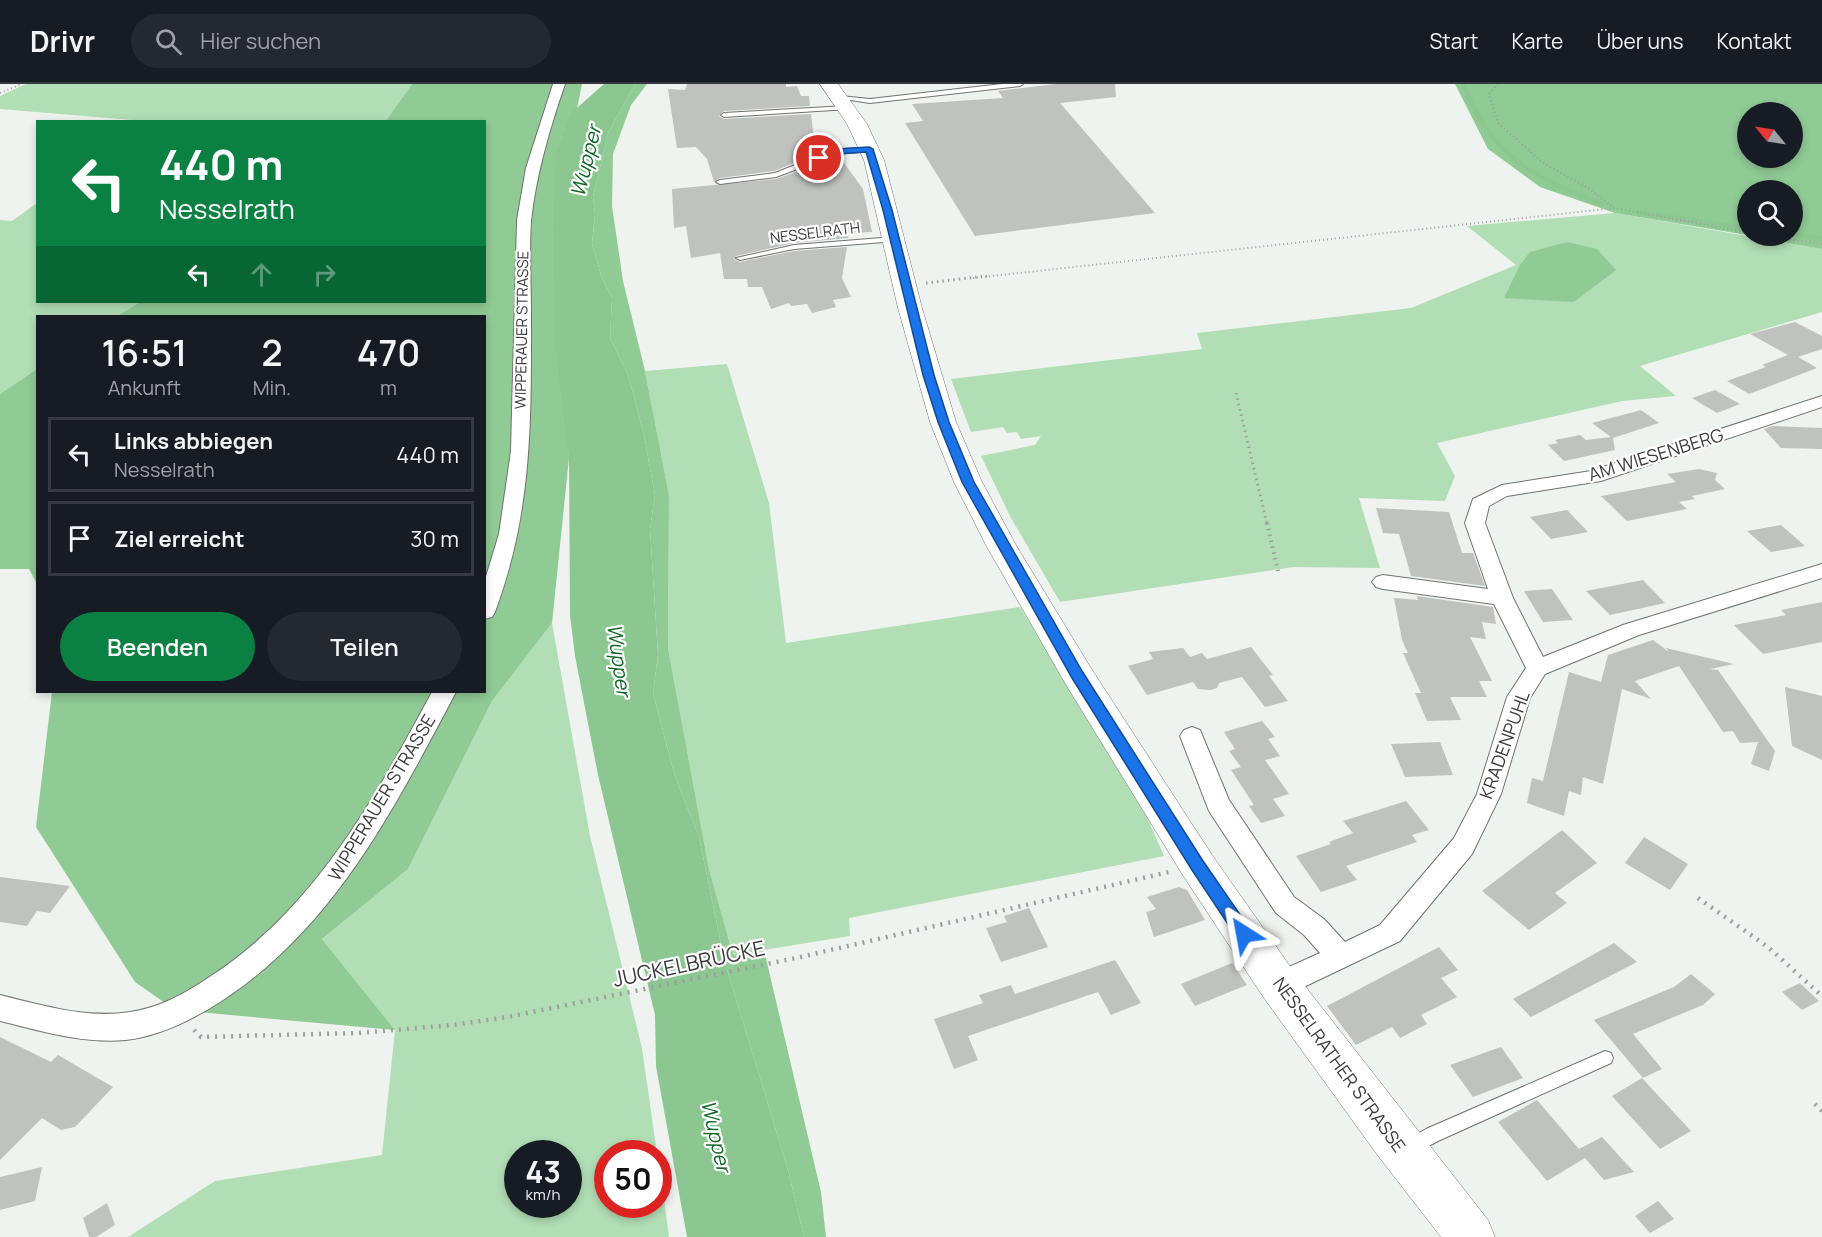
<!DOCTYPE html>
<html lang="de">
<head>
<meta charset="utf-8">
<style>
  :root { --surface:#171b24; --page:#242831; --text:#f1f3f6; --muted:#9ea1a6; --line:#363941; --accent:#0b8043 }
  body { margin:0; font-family:Manrope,sans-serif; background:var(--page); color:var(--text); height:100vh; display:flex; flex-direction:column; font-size:22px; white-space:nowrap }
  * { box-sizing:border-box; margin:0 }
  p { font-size:20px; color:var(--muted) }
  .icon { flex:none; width:33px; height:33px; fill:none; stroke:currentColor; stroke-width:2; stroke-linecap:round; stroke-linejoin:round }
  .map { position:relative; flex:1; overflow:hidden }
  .sheet { position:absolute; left:36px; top:231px; width:450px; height:378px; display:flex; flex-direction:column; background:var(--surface); border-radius:0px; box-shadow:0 3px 9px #0003 }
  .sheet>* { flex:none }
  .banner { position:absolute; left:36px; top:36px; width:450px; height:183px; border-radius:0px; box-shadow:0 3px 9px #0003; background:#0b8043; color:#fff; overflow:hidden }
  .needle { width:39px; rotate:300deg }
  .buttons { position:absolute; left:1737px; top:18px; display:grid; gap:12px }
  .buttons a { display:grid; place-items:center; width:66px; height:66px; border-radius:50%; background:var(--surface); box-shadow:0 3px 9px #0003; font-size:30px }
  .speed { position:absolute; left:504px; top:1056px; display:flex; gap:12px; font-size:30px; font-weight:700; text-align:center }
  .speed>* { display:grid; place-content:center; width:78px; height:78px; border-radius:50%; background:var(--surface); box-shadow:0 3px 9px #0003; line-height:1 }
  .speed small { font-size:15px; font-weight:400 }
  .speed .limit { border:9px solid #d22; background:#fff; color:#111 }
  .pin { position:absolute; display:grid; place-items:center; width:51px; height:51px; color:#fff; margin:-26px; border:3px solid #fff; border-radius:50%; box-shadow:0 2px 6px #0007 }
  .me { position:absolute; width:66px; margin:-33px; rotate:326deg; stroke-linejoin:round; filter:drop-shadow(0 0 4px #0008) }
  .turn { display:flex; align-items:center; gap:21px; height:126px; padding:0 24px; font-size:27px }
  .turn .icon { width:78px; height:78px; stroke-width:2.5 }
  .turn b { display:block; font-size:42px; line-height:51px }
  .lanes { display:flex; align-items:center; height:57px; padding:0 24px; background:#0003; justify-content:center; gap:30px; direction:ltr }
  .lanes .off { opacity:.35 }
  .eta { display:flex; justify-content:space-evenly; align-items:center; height:102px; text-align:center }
  .eta b { font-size:36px; font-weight:600; line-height:42px }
  .button { display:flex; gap:12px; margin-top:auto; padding:12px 24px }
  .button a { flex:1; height:69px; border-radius:36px; background:var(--accent); color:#fff; font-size:24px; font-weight:600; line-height:69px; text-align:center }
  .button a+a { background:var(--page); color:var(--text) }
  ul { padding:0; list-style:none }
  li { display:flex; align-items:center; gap:18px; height:75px; margin:0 12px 9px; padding:0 12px; border:3px solid var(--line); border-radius:0px }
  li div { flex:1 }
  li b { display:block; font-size:22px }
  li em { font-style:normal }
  header { display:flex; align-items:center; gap:36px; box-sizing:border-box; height:84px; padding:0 30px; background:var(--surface); border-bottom:2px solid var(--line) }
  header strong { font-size:28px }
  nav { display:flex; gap:33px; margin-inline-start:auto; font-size:21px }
  .search { width:420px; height:54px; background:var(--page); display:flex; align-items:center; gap:15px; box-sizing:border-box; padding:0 21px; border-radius:33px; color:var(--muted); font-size:22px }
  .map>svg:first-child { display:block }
  .green { fill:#b1deb5; fill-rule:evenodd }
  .forest { fill:#90ca95; fill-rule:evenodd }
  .water { fill:#8cc691 }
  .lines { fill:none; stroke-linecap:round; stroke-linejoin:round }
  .stream { stroke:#8cc691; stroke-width:4.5 }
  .building { fill:#bfc2bf }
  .service-casing { stroke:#707370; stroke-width:2 }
  .minor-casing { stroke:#707370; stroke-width:2 }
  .secondary-casing { stroke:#707370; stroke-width:1 }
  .path-far3 { stroke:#9d9f9d; stroke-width:2; stroke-dasharray:1 3; stroke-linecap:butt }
  .path-far2 { stroke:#9d9f9d; stroke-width:3; stroke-dasharray:1.5 4; stroke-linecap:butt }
  .path-far1 { stroke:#9d9f9d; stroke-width:4; stroke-dasharray:1.5 4.5; stroke-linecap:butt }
  .path { stroke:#9d9f9d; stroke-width:4.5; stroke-dasharray:2 6; stroke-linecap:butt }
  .service { fill:#fff; fill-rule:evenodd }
  .minor { fill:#fff; fill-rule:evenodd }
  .secondary { fill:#fff; fill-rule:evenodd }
  .route { fill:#1a73e8; stroke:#114b97; stroke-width:1.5 }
  .labels { text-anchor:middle; stroke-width:4.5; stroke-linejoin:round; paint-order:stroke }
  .far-street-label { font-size:15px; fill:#3a3b3a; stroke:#fff }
  .street-label { font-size:18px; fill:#3a3b3a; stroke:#fff }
  .water-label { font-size:20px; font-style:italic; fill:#116726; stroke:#fff }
  .near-street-label { font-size:21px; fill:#3a3b3a; stroke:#fff }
</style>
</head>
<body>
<header>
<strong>Drivr</strong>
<div class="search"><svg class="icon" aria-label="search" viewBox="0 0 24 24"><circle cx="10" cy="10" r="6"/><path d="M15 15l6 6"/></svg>Hier suchen</div>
<nav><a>Start</a><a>Karte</a><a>Über uns</a><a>Kontakt</a></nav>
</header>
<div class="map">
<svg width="1822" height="1153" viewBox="0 0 1822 1153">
  <rect width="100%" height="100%" fill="#eff3ef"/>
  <!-- green -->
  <g class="green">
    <polygon points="26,0 412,0 386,38 144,37 0,25 0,12"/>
    <polygon points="37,119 38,218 140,218 117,232 38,232 37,285 0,310 0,136 12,137"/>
    <polygon points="1615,129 1822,165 1822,228 1640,282 1676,312 1622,317 1437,359 1455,392 1445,417 1359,414 1380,484 1294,483 1060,518 1011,434 981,372 1035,361 1041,352 1021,355 1017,348 1007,349 1003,343 971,348 951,295 1202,265 1197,249 1411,224 1516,181 1467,142"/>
    <polygon points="727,280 769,419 786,559 1020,523 1142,722 1164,772 849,834 850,852 733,871 709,785 668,564 669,411 645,287"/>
    <path d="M552 539 590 752 642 964 657 1069 608 1070V1120H658L659 1077 669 1153H128L215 1097 382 1071 395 946 322 855 408 785 492 617ZM518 1070H568V1120H518Z"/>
  </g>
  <!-- forest -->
  <g class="forest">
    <polygon points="412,0 582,0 559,115 569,374 552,539 492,617 408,785 322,855 395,946 175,926 135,898 36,743 52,608 484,608 484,232 117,232 140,218 484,218 484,38 386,37"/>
    <polygon points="635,0 647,0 631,21 613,70 612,122 623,197 645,287 669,411 668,564 709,785 733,871 764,866 821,1108 826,1153 804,1153 788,1086 725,879 699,753 675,693 653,609 658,571 650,445 655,411 644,351 628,291 610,254 612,214 602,194 592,160 595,130 593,113 608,49"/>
    <path d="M1455 0H1822V165L1749 152H1792V106H1748L1747 151 1615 129 1540 103 1488 65ZM1792 28V74H1748V28Z"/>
    <polygon points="1567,158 1597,165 1616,186 1574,218 1504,214 1520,181 1530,168"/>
    <polygon points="37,285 37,500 29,485 0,485 0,310"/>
  </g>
  <!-- water -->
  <polygon class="water" points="604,0 635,0 608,49 593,113 595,130 592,160 602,194 612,214 610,254 628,291 644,351 655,411 650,445 658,571 653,609 675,693 699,753 725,879 788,1086 804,1153 687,1153 656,982 655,931 598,691 575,572 570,531 569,374 555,258 553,140 556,73 570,30"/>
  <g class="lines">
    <!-- stream -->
    <g class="stream">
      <path d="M1463 0C1491 73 1533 92 1601 120"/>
      <polyline points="1639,128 1748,145"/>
      <polyline points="1792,151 1822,155"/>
    </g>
  </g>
  <!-- building -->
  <g class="building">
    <polygon points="687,0 786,0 786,3 797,2 801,12 809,12 810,22 724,27 719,32 724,35 811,30 814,56 822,68 774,87 720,94 714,98 707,75 696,63 677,64 668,5 685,6"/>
    <polygon points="1056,0 1115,0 1116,13 1060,19 1155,129 975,152 905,39 923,37 912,20 1003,14 998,7"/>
    <polygon points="839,72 863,105 872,148 849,149 848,154 794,159 736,172 734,175 740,178 794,167 847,163 842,194 851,213 833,216 836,223 812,229 807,220 791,222 789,219 771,225 762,203 748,203 747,195 724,195 720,169 691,174 686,142 674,144 672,105 776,95"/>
    <polygon points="1795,238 1822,252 1822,265 1798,273 1817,284 1749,310 1727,297 1766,283 1762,281 1788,271 1750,250"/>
    <polygon points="1715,306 1740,320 1717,329 1692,314"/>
    <polygon points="1641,326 1659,339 1613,354 1615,366 1564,377 1548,361 1558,359 1555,356 1580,351 1586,356 1611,353 1592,339"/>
    <polygon points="1772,342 1822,344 1822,365 1781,364 1764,345"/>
    <polygon points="1699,385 1717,389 1715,396 1725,405 1692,412 1678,399 1695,415 1679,418 1687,425 1627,437 1601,412 1676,398 1667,390"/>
    <polygon points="1376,424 1449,428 1462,469 1473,469 1485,502 1411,492 1399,450 1383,449"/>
    <polygon points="1567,426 1588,448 1551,455 1530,433"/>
    <polygon points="1781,441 1805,462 1771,468 1747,447"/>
    <polygon points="1643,496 1665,519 1610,531 1586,507"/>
    <polygon points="1552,505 1573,536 1543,538 1524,507"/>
    <polygon points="1417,512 1493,523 1496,540 1482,538 1486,555 1470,553 1492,597 1479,597 1487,613 1450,613 1461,636 1427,637 1415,609 1421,609 1403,569 1408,569 1402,556 1394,514 1418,516"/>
    <polygon points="1822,518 1822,558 1763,570 1734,541 1786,531 1781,526"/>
    <polygon points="1653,556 1669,568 1666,564 1734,580 1710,585 1718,586 1775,667 1769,687 1751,680 1758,658 1740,659 1733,647 1723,648 1679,582 1635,597 1651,615 1622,605 1603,700 1583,693 1581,711 1569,707 1564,732 1527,719 1532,694 1543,697 1569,588 1601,598 1608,571"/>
    <polygon points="1251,563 1273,591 1269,592 1288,617 1265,623 1242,593 1219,599 1217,604 1210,606 1198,605 1193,598 1147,611 1128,582 1153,575 1149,568 1183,564 1190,573 1202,569 1207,575"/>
    <polygon points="1785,603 1822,612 1822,676 1792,662"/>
    <polygon points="1262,637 1275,653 1268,655 1280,672 1265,676 1289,710 1273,715 1285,732 1261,739 1249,722 1254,721 1231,686 1241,683 1229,667 1235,665 1224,648"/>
    <polygon points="1440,658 1453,691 1405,693 1391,660"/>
    <polygon points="1406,717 1429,746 1412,751 1417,758 1346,782 1357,796 1321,808 1296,772 1331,760 1329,758 1353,749 1343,737"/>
    <polygon points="1562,746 1597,779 1555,809 1567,819 1529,846 1482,807"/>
    <polygon points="1644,753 1688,780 1670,806 1625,779"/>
    <polygon points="0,793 70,802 50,829 37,827 27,842 0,838"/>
    <polygon points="1179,803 1187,806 1205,836 1154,853 1146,828 1156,825 1147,813"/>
    <polygon points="1029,824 1048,863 1001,878 986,844 1007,838 1004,832"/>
    <polygon points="1614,859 1637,878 1531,933 1513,915"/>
    <polygon points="1439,863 1458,886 1441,894 1457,913 1421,931 1427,940 1400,954 1392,943 1356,961 1327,922"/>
    <polygon points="1115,876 1141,919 1111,931 1098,908 968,952 978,976 954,985 934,935 983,919 979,911 1011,901 1015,910"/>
    <polygon points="1232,879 1247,901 1195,922 1181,900"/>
    <polygon points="1691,890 1715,910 1703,921 1633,950 1662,985 1643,994 1594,936 1674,903"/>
    <polygon points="1800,899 1819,917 1802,926 1782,908"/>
    <polygon points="0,953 51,978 58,971 113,1003 75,1043 61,1046 42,1034 0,1076"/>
    <polygon points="1501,963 1523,994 1473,1013 1450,981"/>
    <polygon points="1642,994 1691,1047 1660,1065 1612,1012"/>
    <polygon points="1537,1016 1579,1065 1602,1053 1634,1088 1604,1096 1585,1074 1547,1097 1498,1038"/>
    <polygon points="42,1083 35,1117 0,1126 0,1093"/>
    <polygon points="1658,1117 1674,1135 1650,1149 1635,1132"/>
    <polygon points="107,1119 115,1141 96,1153 89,1153 83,1134"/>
  </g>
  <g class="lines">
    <!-- service casing -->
    <g class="service-casing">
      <g id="service">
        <polygon points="1002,0 1023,0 1020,2 870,19 837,14 840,12 870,15"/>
        <polygon points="847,22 849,23 849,25 724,33 721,31 724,29"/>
        <polygon points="869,63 873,65 872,67 837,70 776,93 720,100 716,98 720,96 775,89 833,66"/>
        <polygon points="894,153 898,155 897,157 794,165 740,176 736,174 794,161"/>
        <polygon points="1605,967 1611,969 1613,974 1611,979 1438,1057 1412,1071 1406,1069 1404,1063 1406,1057 1426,1045"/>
      </g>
    </g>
    <!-- minor casing -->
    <g class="minor-casing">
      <g id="minor">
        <path d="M553 0H565C550 44 536 90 531 137 529 167 531 198 531 228 531 335 533 426 495 528L492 533 484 535V499L499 450 511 367 517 136 526 84Z"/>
        <polygon points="1822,312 1822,323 1601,397 1507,412 1489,422 1485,439 1513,514 1543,573 1623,541 1822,480 1822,494 1639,551 1545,590 1530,614 1501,710 1472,770 1400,857 1289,910 1279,914 1269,910 1265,901 1269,892 1320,869 1304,851 1276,829 1209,727 1180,652 1184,646 1192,643 1200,646 1229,716 1294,813 1324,835 1345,858 1380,841 1454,754 1477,710 1507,613 1526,584 1494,520 1383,505 1376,503 1372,498 1376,493 1383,491 1488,505 1465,439 1473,415 1502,401 1591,387"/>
        <path d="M432 608H456C395 723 336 840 226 914 196 934 161 952 126 956 83 960 41 947 0 937V911C42 921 86 935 130 928 159 924 184 910 208 894 314 826 374 716 432 608Z"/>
      </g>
    </g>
    <!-- secondary casing -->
    <g class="secondary-casing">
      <polygon id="secondary" points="820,0 838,0 867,40 884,76 922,224 956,338 982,398 1017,463 1089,581 1212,771 1294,888 1488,1136 1495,1153 1441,1153 1376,1069 1264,914 1184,793 1065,599 987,463 954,398 930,338 898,224 864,76 847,40"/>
    </g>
    <!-- path-far3 -->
    <g class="path-far3">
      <polyline points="1498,0 1489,10 1498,39 1543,79 1585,102 1614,124"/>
      <polyline points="0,9 22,0"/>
      <polyline points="1766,152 1822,160"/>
      <polyline points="973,194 1615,124 1748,149"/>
    </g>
    <!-- path-far2 -->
    <g class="path-far2">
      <polyline points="926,199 987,192"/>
      <polyline points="1236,309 1267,440"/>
    </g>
    <!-- path-far1 -->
    <polyline class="path-far1" points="1267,439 1278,487"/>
    <!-- path -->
    <g class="path">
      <polyline points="1698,814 1768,863 1822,912"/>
      <polyline points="194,946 201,953 358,949 453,941 508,933 796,874 1169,788"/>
      <polyline points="1815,1020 1822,1027"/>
    </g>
    <!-- service -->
    <use href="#service" class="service"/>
    <!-- minor -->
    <use href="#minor" class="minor"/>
    <!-- secondary -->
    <use href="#secondary" class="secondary"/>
  </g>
  <!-- route -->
  <polygon class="route" points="869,63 873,65 892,126 934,291 949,338 974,398 1082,587 1203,777 1250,845 1252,850 1250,855 1244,857 1238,855 1192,786 1072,594 962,398 938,338 923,291 883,126 866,68 837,70 819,76 815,74 836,65"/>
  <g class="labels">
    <!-- far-street labels -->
    <g class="far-street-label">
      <text transform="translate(815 149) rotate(-7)" y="5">NESSELRATH</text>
      <text transform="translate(522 246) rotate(-89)" y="5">WIPPERAUER STRASSE</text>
    </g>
    <!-- street labels -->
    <g class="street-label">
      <text transform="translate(1656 371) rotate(-17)" y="6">AM WIESENBERG</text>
      <text transform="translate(1505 661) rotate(-70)" y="6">KRADENPUHL</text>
      <text transform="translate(382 714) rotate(-59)" y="6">WIPPERAUER STRASSE</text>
      <text transform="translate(1339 981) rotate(54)" y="6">NESSELRATHER STRASSE</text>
    </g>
    <!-- water labels -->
    <g class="water-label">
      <text transform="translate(586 77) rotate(-76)" y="7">Wupper</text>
      <text transform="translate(619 576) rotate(82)" y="7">Wupper</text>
      <text transform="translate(716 1052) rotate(77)" y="7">Wupper</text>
    </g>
    <!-- near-street labels -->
    <g class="near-street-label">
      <text transform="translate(689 880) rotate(-12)" y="7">JUCKELBRÜCKE</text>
    </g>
  </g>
</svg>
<div class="buttons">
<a><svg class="needle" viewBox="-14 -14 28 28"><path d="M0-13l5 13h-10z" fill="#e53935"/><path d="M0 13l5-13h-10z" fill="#9ea1a6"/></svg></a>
<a><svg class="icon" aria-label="search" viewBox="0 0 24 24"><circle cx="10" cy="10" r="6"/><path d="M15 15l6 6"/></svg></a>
</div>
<div class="speed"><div>43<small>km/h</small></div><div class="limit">50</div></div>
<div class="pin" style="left:819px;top:74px;background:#d93025"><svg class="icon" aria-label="arrive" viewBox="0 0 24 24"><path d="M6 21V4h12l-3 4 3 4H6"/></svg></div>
<svg class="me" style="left:1244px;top:850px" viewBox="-20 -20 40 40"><path d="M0-17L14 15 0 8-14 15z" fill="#1a73e8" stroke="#fff" stroke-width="4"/></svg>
<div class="banner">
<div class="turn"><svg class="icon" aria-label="left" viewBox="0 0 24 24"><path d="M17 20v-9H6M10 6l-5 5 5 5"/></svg><div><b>440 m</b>Nesselrath</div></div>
<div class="lanes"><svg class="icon" aria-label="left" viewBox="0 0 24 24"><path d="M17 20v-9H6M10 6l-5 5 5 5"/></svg><svg class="icon off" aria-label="ahead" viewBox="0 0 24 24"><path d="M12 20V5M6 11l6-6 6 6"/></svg><svg class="icon off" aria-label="right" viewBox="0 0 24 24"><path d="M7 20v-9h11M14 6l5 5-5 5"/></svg></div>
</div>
<section class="sheet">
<div class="eta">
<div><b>16:51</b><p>Ankunft</p></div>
<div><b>2</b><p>Min.</p></div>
<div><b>470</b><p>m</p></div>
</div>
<ul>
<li><svg class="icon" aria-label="left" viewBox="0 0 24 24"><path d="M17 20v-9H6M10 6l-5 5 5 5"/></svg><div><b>Links abbiegen</b><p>Nesselrath</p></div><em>440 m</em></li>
<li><svg class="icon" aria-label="arrive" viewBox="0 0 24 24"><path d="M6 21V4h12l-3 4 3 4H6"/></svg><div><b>Ziel erreicht</b></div><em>30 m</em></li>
</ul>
<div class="button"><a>Beenden</a><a>Teilen</a></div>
</section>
</div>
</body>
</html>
